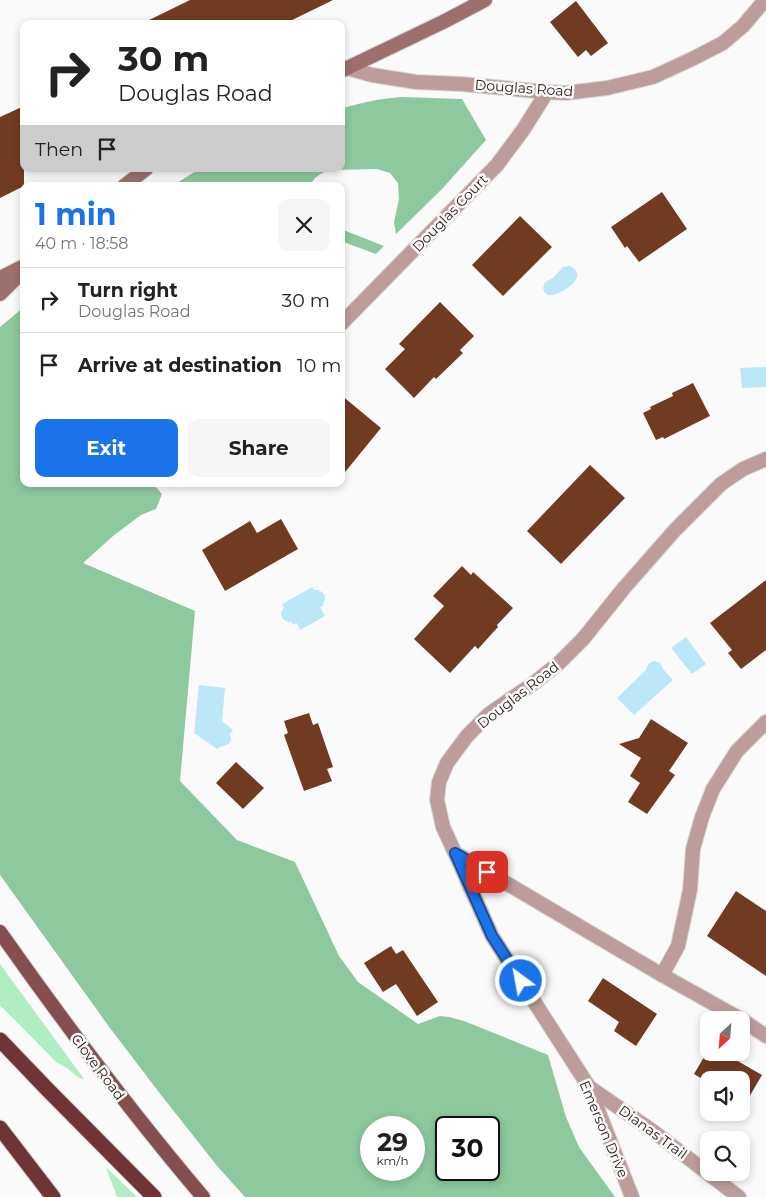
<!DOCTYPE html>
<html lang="en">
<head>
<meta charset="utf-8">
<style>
  :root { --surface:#fff; --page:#f6f6f6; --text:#222; --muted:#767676; --line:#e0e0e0; --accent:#1a73e8 }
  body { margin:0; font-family:Montserrat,sans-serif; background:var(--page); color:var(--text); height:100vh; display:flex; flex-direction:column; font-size:19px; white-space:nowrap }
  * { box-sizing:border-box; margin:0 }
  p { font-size:16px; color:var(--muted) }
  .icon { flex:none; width:28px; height:28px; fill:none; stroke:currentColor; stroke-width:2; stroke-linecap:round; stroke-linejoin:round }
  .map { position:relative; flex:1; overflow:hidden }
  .sheet { position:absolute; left:20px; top:182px; width:325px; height:305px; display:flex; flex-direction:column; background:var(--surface); border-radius:10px; box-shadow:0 2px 8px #0003 }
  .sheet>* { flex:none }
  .hud { position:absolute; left:20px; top:20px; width:325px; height:152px; border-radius:10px; box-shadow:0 2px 8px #0003; background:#fff; color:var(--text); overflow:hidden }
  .needle { width:32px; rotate:206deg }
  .buttons { position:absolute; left:700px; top:1011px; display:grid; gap:10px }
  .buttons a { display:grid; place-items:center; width:50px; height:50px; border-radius:10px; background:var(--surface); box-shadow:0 2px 8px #0003; font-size:25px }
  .speed { position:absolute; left:360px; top:1116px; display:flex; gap:10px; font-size:25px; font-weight:700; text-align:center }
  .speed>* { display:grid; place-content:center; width:65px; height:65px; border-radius:50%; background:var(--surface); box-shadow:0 2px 8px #0003; line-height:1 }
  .speed small { font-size:12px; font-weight:400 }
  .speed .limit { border:2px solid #111; border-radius:8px; background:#fff; color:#111 }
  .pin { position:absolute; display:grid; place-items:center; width:42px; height:42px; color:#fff; margin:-21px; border-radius:10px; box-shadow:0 2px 8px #0006 }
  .me { position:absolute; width:55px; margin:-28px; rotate:328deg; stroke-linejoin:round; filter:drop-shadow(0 0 4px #0008) }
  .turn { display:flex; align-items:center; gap:18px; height:105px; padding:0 15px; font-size:22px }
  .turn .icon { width:65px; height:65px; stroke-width:2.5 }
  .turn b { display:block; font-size:35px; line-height:42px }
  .then { display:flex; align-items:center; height:48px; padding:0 15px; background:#0003; gap:10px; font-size:19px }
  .round { display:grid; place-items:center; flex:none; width:52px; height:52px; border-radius:10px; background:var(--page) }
  .summary { display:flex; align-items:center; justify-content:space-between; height:85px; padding:0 15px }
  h1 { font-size:30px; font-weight:700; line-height:38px; color:var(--accent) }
  .cta { display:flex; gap:10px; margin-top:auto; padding:10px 15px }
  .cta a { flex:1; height:58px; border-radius:10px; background:var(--accent); color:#fff; font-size:20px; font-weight:700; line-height:58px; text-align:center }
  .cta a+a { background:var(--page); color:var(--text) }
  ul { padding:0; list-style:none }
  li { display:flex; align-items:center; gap:15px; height:65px; padding:0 15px; border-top:1px solid var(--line) }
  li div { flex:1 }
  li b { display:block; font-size:19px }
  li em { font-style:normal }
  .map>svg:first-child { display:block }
  .green { fill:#b1edc2 }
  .forest { fill:#8dc89e; fill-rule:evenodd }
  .water { fill:#bce7f9 }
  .building { fill:#713b22 }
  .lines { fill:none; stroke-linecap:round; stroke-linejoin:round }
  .minor-casing { stroke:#d8d6d5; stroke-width:16 }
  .secondary-casing { stroke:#d8d6d5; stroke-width:16 }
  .primary-casing { stroke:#d8d6d5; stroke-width:16 }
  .motorway-casing { stroke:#d8d6d5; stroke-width:17 }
  .minor { stroke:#bd9d9b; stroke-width:14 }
  .secondary { stroke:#9d706e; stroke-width:14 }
  .primary { stroke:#854f4f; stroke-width:14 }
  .motorway { stroke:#6f3434; stroke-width:15 }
  .route-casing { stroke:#114b97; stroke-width:12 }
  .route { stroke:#1a73e8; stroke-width:9 }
  .labels { text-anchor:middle; stroke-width:5; stroke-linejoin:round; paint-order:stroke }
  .street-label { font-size:14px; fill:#261a15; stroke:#fafafa }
</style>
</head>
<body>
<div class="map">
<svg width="766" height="1197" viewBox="0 0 766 1197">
  <rect width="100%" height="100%" fill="#fafafa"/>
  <!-- green -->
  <g class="green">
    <polygon points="0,964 84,1079 79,1078 67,1068 56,1062 0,1005"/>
    <polygon points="106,1167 137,1197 117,1197"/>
  </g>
  <!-- forest -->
  <g class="forest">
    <path d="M401 97 462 99 486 140 442 189 396 234 394 222 399 199 398 183 390 173 377 169 332 170 322 173 315 178 309 186H172L199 169H341V109C362 102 379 99 401 97Z"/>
    <polygon points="341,229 384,246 376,254 341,241"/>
    <path d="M24 307V484H153L162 494 156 509 141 515 113 536 83 563 195 611 180 781 237 840 295 862 339 956 358 982 418 1024 440 1016 449 1017 464 1021 548 1055 566 1117 579 1147 615 1197H245L218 1167 161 1095 110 1028 0 875V327ZM371 1128H414V1170H371ZM446 1128H489V1170H446Z"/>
  </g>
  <!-- water -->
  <g class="water">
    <path d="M570 266C593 278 555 298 548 295 544 293 544 291 543 288L545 282 553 278 563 267Z"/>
    <polygon points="766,367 766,387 742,388 740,368"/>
    <path d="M312 587 314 590H319L324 594 325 600 323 604V606L320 607 325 616 300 630 297 623 293 625 292 622C282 622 278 615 284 607L282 604Z"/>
    <polygon points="686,637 706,664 692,674 671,648"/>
    <polygon points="654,661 660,663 663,669 673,680 634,715 617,698 646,670 648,664"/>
    <path d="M199 685 225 688 222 721 233 730 230 734C234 747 223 744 217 749L194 733Z"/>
  </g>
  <!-- building -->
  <g class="building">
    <polygon points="190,0 333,0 284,24 141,24"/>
    <polygon points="576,1 608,43 591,56 586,50 578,57 550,22"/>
    <polygon points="24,106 24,186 0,198 0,117"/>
    <polygon points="662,192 687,229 639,262 627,246 625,248 611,227"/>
    <polygon points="520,216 552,247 503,296 472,265"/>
    <polygon points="440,302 474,336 460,350 463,353 436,379 434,377 414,398 385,369 405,349 399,344"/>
    <polygon points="693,383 710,416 664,439 663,437 656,440 643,413 651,409 650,407 673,396 672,393"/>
    <polygon points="341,395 381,428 341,477"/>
    <polygon points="590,465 625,498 561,564 527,531"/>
    <polygon points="281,519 298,549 225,591 202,550 250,521 257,533"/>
    <polygon points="462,566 471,575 473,572 513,608 497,625 498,627 478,649 475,646 450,673 414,639 444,606 433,596"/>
    <polygon points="766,580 766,650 741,669 728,653 732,650 710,623"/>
    <polygon points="309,713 313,725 318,723 333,767 327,769 332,781 304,791 284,735 288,733 284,721"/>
    <polygon points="651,719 688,743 669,771 675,775 647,814 628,802 640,783 630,776 641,758 619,744 639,738"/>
    <polygon points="236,762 264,788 243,809 216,783"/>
    <polygon points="736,891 766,911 766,976 707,936"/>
    <polygon points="391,946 396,954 403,950 438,1002 417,1016 396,984 383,992 364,963"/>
    <polygon points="603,978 657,1014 636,1046 614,1031 619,1022 588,1001"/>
    <polygon points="707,1052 722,1052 762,1075 745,1104 741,1102 741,1080 709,1080 709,1083 694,1074"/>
  </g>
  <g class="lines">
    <!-- minor casing -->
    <g class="minor-casing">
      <g id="minor">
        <polyline points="347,68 372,75 416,82 461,84 547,92 566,93 607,88 653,77 692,59 723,43 743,26 765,0"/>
        <polyline points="341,324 497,165 523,130 547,92"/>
        <polyline points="766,459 743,469 721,484 675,530 624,588 583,639 559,663 534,683 489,714 467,736 447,763 439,782 437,800 443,827 455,853 662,975 739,1018 766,1036"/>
        <polyline points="455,853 492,936 589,1087 632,1197"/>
        <polyline points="662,975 678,946 690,890 693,849 702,817 713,789 737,751 766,722"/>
        <polyline points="589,1087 654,1132 739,1197"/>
      </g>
    </g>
    <!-- secondary casing -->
    <g class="secondary-casing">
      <g id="secondary">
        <polyline points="341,71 443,22 485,0"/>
        <polyline points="124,186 146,169"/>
        <polyline points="0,278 22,267"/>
        <polyline points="0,294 24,270"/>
      </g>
    </g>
    <!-- primary casing -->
    <g class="primary-casing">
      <path id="primary" d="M0 932C64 1023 131 1112 203 1197"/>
    </g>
    <!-- motorway casing -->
    <g class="motorway-casing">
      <g id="motorway">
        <polyline points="0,1040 47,1089 154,1197"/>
        <polyline points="0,1128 53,1197"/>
      </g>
    </g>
    <!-- minor -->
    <use href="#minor" class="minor"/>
    <!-- secondary -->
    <use href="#secondary" class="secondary"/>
    <!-- primary -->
    <use href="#primary" class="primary"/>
    <!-- motorway -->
    <use href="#motorway" class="motorway"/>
  </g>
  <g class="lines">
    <!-- route casing -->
    <g class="route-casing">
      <polyline id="route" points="487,872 455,853 492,936 521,981"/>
    </g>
    <!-- route -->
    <use href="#route" class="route"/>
  </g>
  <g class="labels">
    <!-- street labels -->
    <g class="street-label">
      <text transform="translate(524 88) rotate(4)" y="5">Douglas Road</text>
      <text transform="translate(450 213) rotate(-46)" y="5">Douglas Court</text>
      <text transform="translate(518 695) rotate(-38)" y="5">Douglas Road</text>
      <text transform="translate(98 1067) rotate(53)" y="5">Clove Road</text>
      <text transform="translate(604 1129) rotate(67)" y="5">Emerson Drive</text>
      <text transform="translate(653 1132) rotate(36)" y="5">Dianas Trail</text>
    </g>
  </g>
</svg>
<div class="buttons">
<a><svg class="needle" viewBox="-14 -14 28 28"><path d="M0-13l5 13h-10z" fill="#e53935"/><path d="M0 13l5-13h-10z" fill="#767676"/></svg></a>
<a><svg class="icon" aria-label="sound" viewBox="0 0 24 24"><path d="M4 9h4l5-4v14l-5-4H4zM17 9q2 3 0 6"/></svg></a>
<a><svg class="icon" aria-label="search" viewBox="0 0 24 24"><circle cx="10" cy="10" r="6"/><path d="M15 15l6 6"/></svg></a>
</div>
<div class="speed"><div>29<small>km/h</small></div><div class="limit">30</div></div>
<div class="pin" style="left:487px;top:872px;background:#d93025"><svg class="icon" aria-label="arrive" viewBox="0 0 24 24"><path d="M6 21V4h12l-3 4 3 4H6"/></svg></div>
<svg class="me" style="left:521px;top:981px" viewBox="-20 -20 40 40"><circle r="17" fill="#1a73e8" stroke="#fff" stroke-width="3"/><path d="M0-11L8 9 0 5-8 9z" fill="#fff"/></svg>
<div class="hud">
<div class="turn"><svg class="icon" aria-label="right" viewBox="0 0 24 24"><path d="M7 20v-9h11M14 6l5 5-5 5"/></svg><div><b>30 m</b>Douglas Road</div></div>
<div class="then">Then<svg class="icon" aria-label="arrive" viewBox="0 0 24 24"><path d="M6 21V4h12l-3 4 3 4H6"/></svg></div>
</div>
<section class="sheet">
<div class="summary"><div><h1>1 min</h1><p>40 m · 18:58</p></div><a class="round"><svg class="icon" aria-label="close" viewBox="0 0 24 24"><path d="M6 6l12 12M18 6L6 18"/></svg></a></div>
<ul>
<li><svg class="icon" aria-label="right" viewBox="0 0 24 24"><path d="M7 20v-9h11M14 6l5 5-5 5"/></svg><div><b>Turn right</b><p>Douglas Road</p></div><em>30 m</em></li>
<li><svg class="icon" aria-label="arrive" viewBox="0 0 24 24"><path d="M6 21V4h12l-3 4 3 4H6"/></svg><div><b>Arrive at destination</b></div><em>10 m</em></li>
</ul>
<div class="cta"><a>Exit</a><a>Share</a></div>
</section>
</div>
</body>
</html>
